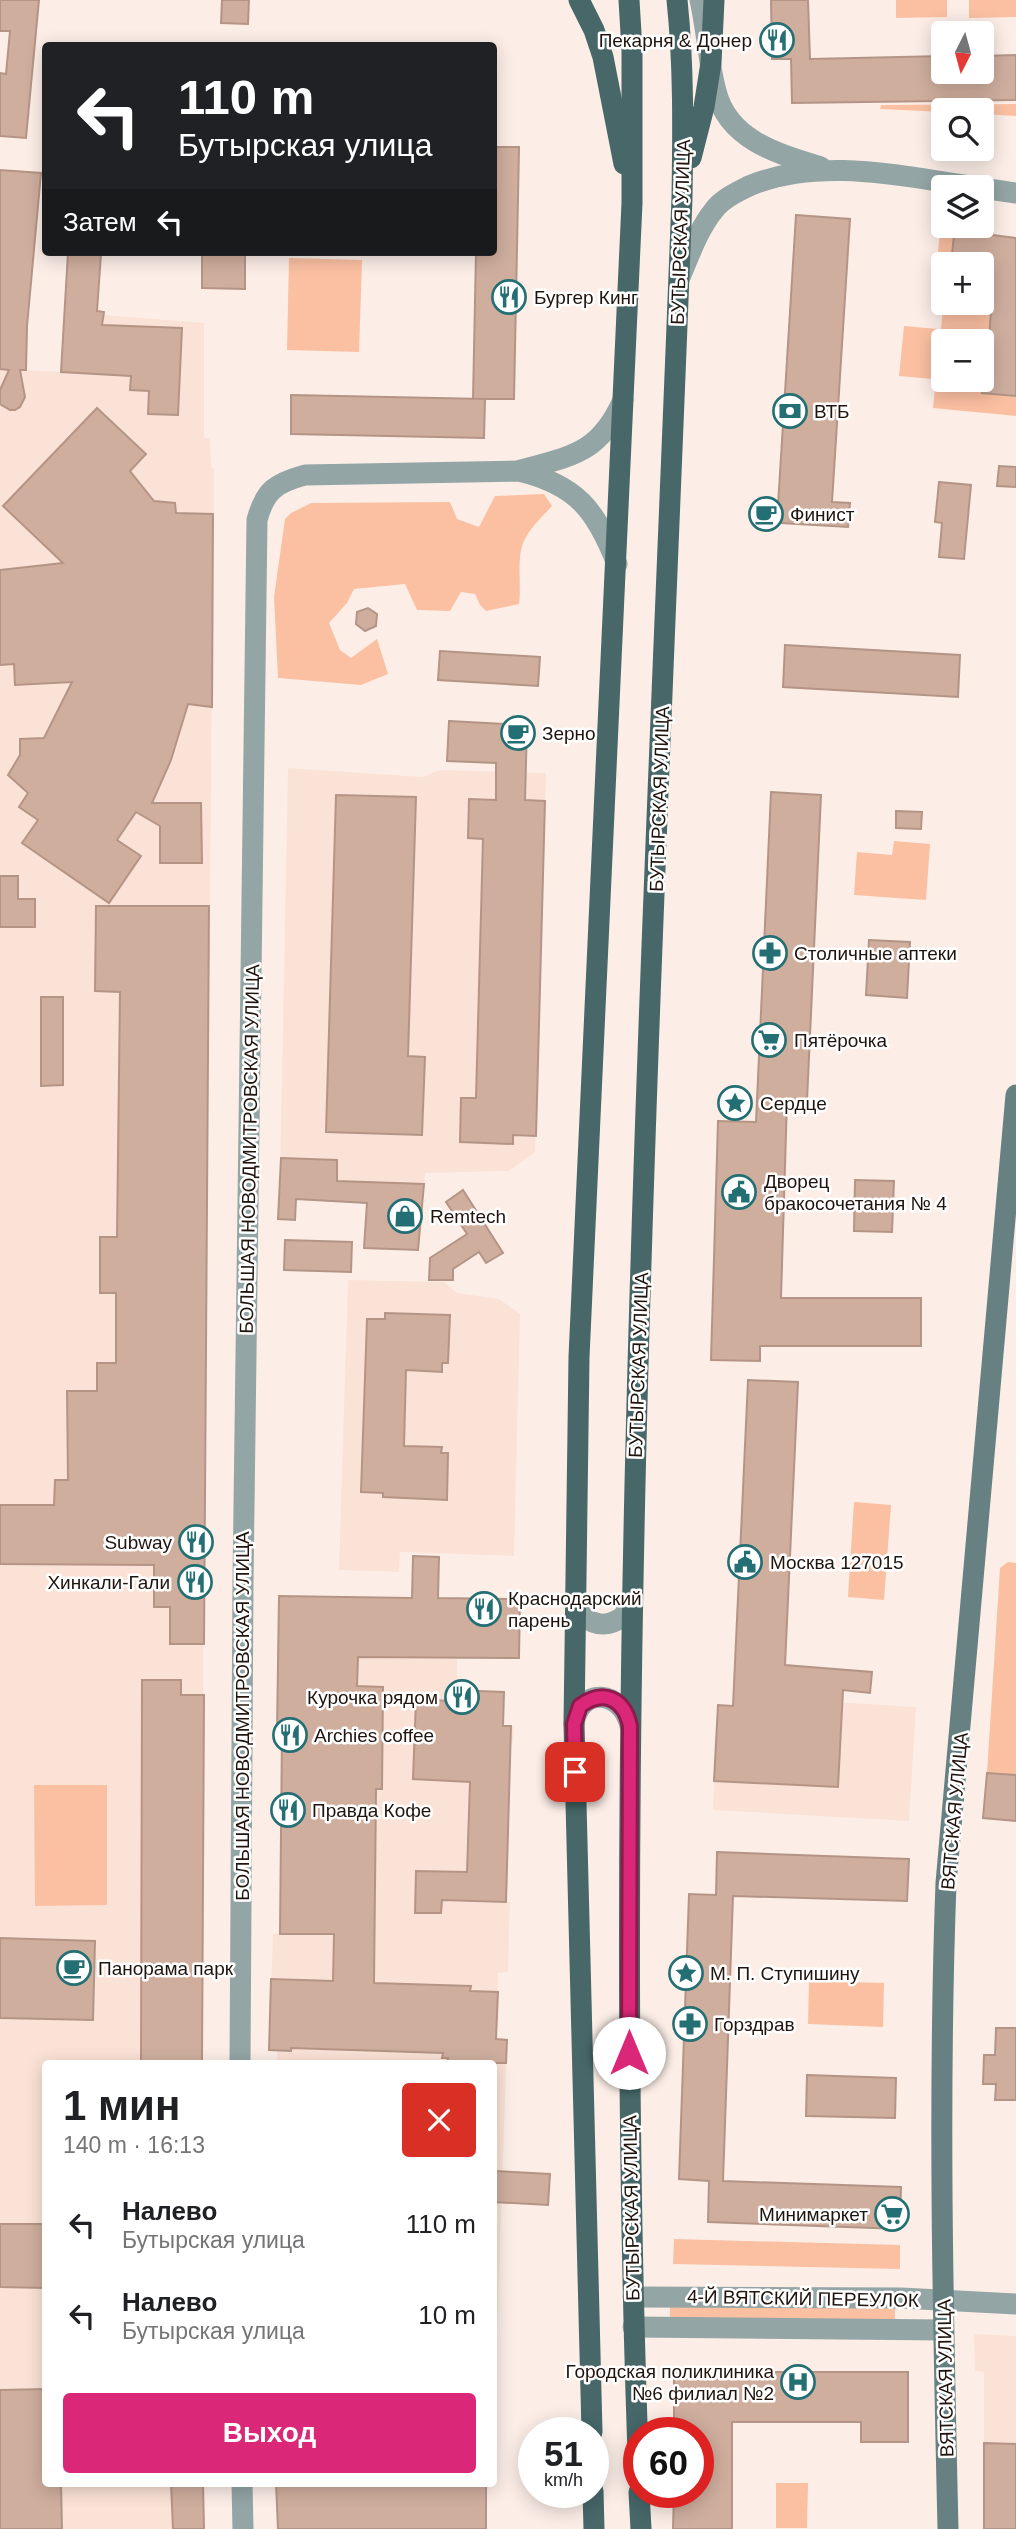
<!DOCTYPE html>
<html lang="ru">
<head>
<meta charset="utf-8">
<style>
  :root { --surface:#fff; --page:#f6f6f6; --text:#202124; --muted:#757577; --accent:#db2777 }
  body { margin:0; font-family:Helvetica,sans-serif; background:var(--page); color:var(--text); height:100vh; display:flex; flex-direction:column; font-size:26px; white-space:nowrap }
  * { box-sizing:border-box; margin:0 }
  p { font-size:23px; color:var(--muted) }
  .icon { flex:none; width:38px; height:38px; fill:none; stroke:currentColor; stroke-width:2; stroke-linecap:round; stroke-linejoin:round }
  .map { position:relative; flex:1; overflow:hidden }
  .sheet { position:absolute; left:42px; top:2060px; width:455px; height:427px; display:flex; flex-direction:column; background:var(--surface); border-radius:7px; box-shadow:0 4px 18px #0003 }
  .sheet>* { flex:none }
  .banner { position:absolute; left:42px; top:42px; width:455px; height:214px; border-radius:7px; box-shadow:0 4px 18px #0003; background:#202124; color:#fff; overflow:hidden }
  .needle { width:46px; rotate:186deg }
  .buttons { position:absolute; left:931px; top:21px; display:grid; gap:14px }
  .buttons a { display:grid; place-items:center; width:63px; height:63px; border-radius:7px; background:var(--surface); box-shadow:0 4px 18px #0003; font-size:35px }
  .speed { position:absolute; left:518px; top:2417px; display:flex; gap:14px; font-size:35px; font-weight:700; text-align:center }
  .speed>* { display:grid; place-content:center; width:91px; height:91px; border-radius:50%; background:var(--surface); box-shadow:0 4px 18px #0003; line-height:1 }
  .speed small { font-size:18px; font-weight:400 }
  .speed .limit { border:10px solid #d22; background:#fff; color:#111 }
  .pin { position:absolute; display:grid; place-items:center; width:60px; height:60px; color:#fff; margin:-30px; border-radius:14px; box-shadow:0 4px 10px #0006 }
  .me { position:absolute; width:77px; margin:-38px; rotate:0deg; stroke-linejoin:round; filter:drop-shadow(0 0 5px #0008) }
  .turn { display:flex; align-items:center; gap:24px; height:147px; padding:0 21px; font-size:32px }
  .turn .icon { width:91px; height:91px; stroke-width:2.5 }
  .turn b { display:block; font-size:49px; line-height:60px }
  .then { display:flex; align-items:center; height:66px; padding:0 21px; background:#0003; gap:14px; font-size:26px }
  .round { display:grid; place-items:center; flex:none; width:74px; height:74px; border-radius:7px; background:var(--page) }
  .head { display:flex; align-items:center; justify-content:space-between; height:119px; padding:0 21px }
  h1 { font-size:42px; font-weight:800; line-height:52px }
  .primary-button { display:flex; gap:14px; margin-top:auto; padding:14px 21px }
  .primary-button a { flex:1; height:80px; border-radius:7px; background:var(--accent); color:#fff; font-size:28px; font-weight:800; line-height:80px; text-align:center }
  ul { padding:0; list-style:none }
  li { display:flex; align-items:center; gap:21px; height:91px; padding:0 21px }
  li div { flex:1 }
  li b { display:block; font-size:26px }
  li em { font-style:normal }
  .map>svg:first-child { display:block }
  .built { fill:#fbe2d6 }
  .green { fill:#fbc0a2; fill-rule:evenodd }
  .building { fill:#cfae9e; stroke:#b49585; stroke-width:2 }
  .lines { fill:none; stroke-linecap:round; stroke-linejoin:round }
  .street { stroke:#94a5a6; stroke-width:21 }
  .secondary { stroke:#678182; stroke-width:21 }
  .primary { stroke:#476769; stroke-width:21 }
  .route-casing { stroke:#8e194d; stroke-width:18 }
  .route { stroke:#db2777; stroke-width:12 }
  .labels { text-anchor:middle; stroke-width:5; stroke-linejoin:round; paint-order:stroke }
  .poi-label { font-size:19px; fill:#20140e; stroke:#fff; text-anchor:start }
  .street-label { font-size:19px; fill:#20140e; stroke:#fff }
</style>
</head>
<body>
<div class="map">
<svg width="1016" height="2529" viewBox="0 0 1016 2529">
  <rect width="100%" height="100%" fill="#fceee7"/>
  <!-- built -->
  <g class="built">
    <polygon points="104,315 204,323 204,438 210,438 211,468 214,469 204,1520 202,2063 46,2063 46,2483 203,2483 204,2529 0,2529 0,369 100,374"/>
    <polygon points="288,768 422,777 440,770 546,773 535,1152 509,1171 425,1173 424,1184 280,1179"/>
    <polygon points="348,1280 444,1282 457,1293 499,1299 520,1314 514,1556 400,1552 399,1572 339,1570"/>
    <polygon points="279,1596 520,1599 519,1658 457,1658 457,1690 504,1692 503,1725 514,1726 513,1743 507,1743 506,1902 510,1902 508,1972 498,1973 496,2039 507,2040 494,2422 494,2063 277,2063 277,2051 269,2050 273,1934 280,1933 282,1732 277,1732"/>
    <polygon points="733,1696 916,1707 909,1821 713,1810 718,1705 733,1706"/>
    <polygon points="974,2334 1016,2336 1016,2529 984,2529 984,2372 975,2371"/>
  </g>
  <!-- green -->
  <g class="green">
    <polygon points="896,0 947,0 947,17 896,18"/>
    <polygon points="969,0 1016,0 1016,17 969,18"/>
    <polygon points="1016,104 1016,116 982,114 982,110 943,110 943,112 880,109 881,105"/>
    <path d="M941 224 993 231V235L1016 238V416L933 408 943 309 934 287ZM943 264H982V303H943ZM943 341H982V380H943Z"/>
    <polygon points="289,258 362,260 359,352 287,350"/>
    <polygon points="904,326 938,329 933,379 899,376"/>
    <path d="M544 494 552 506C543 516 532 526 526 537 515 555 522 584 519 604L486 611 480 605 475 594 461 592 450 611 417 610 405 584 354 589 347 603 329 623 340 650 351 658 377 639 388 674 361 685 278 678 274 597 285 519 291 513 311 503 450 502 457 519 479 527 495 496Z"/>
    <polygon points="894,841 930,844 926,900 854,895 857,852 892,855"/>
    <polygon points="854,1502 891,1505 884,1600 848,1597"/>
    <polygon points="1008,1562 1016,1563 1016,1775 987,1773 1000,1568"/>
    <polygon points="34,1785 107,1785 107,1905 35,1906"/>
    <polygon points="809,1981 884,1983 883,2027 808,2024"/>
    <polygon points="674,2239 900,2245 900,2269 673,2264"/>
    <polygon points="670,2303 895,2304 895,2325 670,2324"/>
    <polygon points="776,2483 808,2483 807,2528 776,2528"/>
  </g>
  <!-- building -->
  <g class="building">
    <polygon points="0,0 39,0 26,138 0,136 0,73 6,74 10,31 0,31"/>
    <polygon points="222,0 249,0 248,24 221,23"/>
    <polygon points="771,0 808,0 810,59 943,56 943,72 982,72 982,56 1016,55 1016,100 792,103 791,59 772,59"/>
    <polygon points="494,147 519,147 514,399 473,399 476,252 494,252"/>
    <polygon points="0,170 41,173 27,326 26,370 20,370 25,397 20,407 15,410 10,410 0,404 0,390 9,370 0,369"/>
    <polygon points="796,215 850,219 832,502 850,503 848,527 764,522 765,504 778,505"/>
    <polygon points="955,226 993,231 993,235 1016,238 1016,396 982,393 982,350 988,350 992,299 982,298 982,264 951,264"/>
    <polygon points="68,252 101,254 97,311 104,312 102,325 182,328 178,415 148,414 149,391 130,390 131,376 61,372"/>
    <polygon points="202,252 245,252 245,289 202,288"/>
    <polygon points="291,395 485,399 484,438 291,434"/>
    <polygon points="97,408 146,454 130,471 154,501 175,503 176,513 213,514 212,707 188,704 171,760 152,803 201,803 202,863 160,863 160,826 136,812 117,840 141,856 109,903 22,843 38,820 19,807 28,793 8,775 20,755 20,739 44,738 72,682 15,685 14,664 0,665 0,570 63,563 3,506"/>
    <polygon points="999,466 1016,467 1016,487 997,486"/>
    <polygon points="939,482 971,485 964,559 939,557 942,523 935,522"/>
    <polygon points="368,608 377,614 376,626 365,631 356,624 357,612"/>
    <polygon points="785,645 960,655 958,697 783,687"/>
    <polygon points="440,651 540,657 538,686 438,680"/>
    <polygon points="449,721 527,725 525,800 545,801 536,1136 513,1135 513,1144 460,1142 461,1098 476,1098 483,839 468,838 469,799 496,800 496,763 447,761"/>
    <polygon points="771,792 821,795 807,1101 787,1100 781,1298 921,1298 921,1346 760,1346 760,1361 711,1360 718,1121 756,1122"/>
    <polygon points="336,795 416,797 408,1056 425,1057 422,1135 326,1132"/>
    <polygon points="896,811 922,812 921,829 896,828"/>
    <polygon points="0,876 18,876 18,899 35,899 35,927 0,927"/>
    <polygon points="96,906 209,906 204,1644 170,1644 170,1607 154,1607 154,1565 0,1564 0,1505 54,1505 55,1480 68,1480 67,1391 97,1391 97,1363 116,1363 116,1293 100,1293 100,1237 117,1237 120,992 95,991"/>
    <polygon points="869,940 910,942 907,998 866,995"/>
    <polygon points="41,997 63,997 63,1085 41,1086"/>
    <polygon points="281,1158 337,1160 337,1181 424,1184 418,1250 364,1248 367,1203 296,1199 295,1220 278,1219"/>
    <polygon points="855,1180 894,1181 892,1232 854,1231"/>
    <polygon points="463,1190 503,1253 486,1263 479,1252 453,1269 453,1280 429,1280 430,1258 467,1234 446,1202"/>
    <polygon points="285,1240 352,1242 351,1272 284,1270"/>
    <polygon points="385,1313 450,1315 448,1363 442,1363 442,1372 406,1370 404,1446 442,1447 441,1453 448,1453 447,1500 383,1497 383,1493 361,1492 367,1319 385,1319"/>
    <polygon points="748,1380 798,1382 785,1665 872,1672 870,1693 843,1690 838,1787 714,1781 718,1705 733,1706"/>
    <polygon points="413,1556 439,1557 438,1598 520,1599 519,1658 358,1657 357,1686 383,1687 382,1789 376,1789 374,1983 471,1986 470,1991 498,1992 496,2039 507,2040 506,2063 447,2063 448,2058 442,2058 443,2053 291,2048 291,2051 269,2050 271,1979 333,1981 334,1934 280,1934 282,1732 277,1732 279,1596 412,1598"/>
    <polygon points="142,1680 181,1680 181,1695 204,1695 202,2063 141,2063"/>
    <polygon points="451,1690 504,1692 503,1726 511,1726 506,1902 442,1900 441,1913 415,1913 416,1871 467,1872 470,1782 413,1779 416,1699 450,1701"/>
    <polygon points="987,1773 1016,1775 1016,1821 983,1818"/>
    <polygon points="717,1852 909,1859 907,1901 733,1896 723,2181 901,2187 900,2229 708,2222 709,2181 679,2179 689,1894 716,1895"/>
    <polygon points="0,1938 95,1941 93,2020 0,2018"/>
    <polygon points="996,2028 1016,2028 1016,2100 995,2100 996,2084 983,2084 984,2055 995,2055"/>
    <polygon points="807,2075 896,2078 895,2118 806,2116"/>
    <polygon points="494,2171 550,2174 548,2205 494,2202"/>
    <polygon points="0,2224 46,2224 46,2288 0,2287"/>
    <polygon points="674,2372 908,2372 908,2442 861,2442 861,2422 732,2422 732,2529 673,2529 674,2492 698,2492 698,2432 674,2432"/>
    <polygon points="46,2389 46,2483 61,2483 62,2529 0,2529 0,2390"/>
    <polygon points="984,2443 1016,2444 1016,2529 984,2529"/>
    <polygon points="171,2483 203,2483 204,2529 173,2529"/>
    <polygon points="276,2483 486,2483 486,2529 278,2529"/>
  </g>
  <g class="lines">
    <!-- street -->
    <g class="street">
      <path d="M700 0C707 30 708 62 716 91 728 140 778 154 821 167"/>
      <polyline points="982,188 1016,193"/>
      <path d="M680 277C690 254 698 230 714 210 722 199 737 192 749 186 821 156 904 177 978 187"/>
      <path d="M521 470C572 456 600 453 623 400"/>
      <path d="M575 1596 581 1615C596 1627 609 1627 624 1616L631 1598"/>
      <path d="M574 1724C580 1686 622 1690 630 1726"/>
      <path d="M240 2063 243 1582 257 520C265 490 276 483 305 475L519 471C577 485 596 510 617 564"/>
      <polyline points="633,2297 901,2298 1016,2304"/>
      <polyline points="633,2327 943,2330"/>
      <polyline points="242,2483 243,2529"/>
    </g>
    <!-- secondary -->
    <path class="secondary" d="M948 2529C943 2314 938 2098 946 1883L1016 1095"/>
    <!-- primary -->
    <g class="primary">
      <polyline points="579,0 594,30 603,57 624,164"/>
      <polyline points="691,158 704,107 711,63 714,0"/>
      <polyline points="592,2432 574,1724 579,1357 632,203 632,50 629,0"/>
      <path d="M639 2480C610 1719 653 958 682 198 683 132 684 66 677 0"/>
      <polyline points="593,2491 594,2529"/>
      <polyline points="639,2492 641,2529"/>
    </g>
  </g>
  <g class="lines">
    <!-- route casing -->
    <g class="route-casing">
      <path id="route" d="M575 1772 574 1724 580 1706C603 1689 624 1698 630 1726L629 2053"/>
    </g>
    <!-- route -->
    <use href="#route" class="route"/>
  </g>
  <!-- icons -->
  <defs>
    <g id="restaurant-ring" transform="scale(1.75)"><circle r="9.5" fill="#fff" stroke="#246f73" stroke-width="1.5"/><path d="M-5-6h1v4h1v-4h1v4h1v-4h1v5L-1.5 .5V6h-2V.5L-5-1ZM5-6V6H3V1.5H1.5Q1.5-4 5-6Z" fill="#246f73"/></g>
    <g id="bank-ring" transform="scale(1.75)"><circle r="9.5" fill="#fff" stroke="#246f73" stroke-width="1.5"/><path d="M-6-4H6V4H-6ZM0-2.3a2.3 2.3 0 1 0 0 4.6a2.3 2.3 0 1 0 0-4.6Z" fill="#246f73"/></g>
    <g id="cafe-ring" transform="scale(1.75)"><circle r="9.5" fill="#fff" stroke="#246f73" stroke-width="1.5"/><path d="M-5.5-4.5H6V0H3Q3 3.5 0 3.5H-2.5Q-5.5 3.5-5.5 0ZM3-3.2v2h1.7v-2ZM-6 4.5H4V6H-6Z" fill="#246f73"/></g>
    <g id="pharmacy-ring" transform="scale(1.75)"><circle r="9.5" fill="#fff" stroke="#246f73" stroke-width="1.5"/><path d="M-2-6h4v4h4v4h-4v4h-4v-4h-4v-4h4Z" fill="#246f73"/></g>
    <g id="supermarket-ring" transform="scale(1.75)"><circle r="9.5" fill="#fff" stroke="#246f73" stroke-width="1.5"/><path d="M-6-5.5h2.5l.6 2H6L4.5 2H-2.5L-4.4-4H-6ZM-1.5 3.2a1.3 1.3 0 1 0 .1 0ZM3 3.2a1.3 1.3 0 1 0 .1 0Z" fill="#246f73"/></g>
    <g id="sight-ring" transform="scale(1.75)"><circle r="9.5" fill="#fff" stroke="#246f73" stroke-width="1.5"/><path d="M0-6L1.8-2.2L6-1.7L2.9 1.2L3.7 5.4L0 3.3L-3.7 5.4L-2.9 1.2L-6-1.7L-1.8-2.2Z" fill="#246f73"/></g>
    <g id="civic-ring" transform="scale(1.75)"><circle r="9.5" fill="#fff" stroke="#246f73" stroke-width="1.5"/><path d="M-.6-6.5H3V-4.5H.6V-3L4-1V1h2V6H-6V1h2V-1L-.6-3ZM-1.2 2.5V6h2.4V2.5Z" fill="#246f73"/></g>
    <g id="shop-ring" transform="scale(1.75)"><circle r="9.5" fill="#fff" stroke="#246f73" stroke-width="1.5"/><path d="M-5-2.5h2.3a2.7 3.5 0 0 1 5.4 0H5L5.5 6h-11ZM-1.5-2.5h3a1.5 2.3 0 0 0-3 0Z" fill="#246f73"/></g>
    <g id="hospital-ring" transform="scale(1.75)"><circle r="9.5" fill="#fff" stroke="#246f73" stroke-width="1.5"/><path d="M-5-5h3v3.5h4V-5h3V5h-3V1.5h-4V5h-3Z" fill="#246f73"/></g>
  </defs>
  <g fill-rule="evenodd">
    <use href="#restaurant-ring" x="777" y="40"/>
    <use href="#restaurant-ring" x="509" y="297"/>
    <use href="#bank-ring" x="790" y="411"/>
    <use href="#cafe-ring" x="766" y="514"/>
    <use href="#cafe-ring" x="518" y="733"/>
    <use href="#pharmacy-ring" x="770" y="953"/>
    <use href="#supermarket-ring" x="769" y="1040"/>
    <use href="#sight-ring" x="735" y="1103"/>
    <use href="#civic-ring" x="739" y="1192"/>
    <use href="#shop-ring" x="405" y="1216"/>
    <use href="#restaurant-ring" x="196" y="1542"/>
    <use href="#civic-ring" x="745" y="1562"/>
    <use href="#restaurant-ring" x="195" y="1582"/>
    <use href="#restaurant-ring" x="484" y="1609"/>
    <use href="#restaurant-ring" x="462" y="1697"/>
    <use href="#restaurant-ring" x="290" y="1735"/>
    <use href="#restaurant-ring" x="288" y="1810"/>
    <use href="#cafe-ring" x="74" y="1968"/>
    <use href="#sight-ring" x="686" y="1973"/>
    <use href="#pharmacy-ring" x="690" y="2024"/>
    <use href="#supermarket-ring" x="892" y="2214"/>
    <use href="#hospital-ring" x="798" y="2382"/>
  </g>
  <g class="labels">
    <!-- poi labels -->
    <g class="poi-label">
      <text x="752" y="47" text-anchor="end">Пекарня &amp; Донер</text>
      <text x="534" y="304">Бургер Кинг</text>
      <text x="814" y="418">ВТБ</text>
      <text x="790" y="521">Финист</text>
      <text x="542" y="740">Зерно</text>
      <text x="794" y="960">Столичные аптеки</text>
      <text x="794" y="1047">Пятёрочка</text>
      <text x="760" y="1110">Сердце</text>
      <text x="764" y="1188">Дворец<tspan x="764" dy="22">бракосочетания № 4</tspan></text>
      <text x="430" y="1223">Remtech</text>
      <text x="172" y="1549" text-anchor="end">Subway</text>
      <text x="770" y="1569">Москва 127015</text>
      <text x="170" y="1589" text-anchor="end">Хинкали-Гали</text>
      <text x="508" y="1605">Краснодарский<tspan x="508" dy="22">парень</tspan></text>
      <text x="438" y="1704" text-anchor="end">Курочка рядом</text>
      <text x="314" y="1742">Archies coffee</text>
      <text x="312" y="1817">Правда Кофе</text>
      <text x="98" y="1975">Панорама парк</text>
      <text x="710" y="1980">М. П. Ступишину</text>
      <text x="714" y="2031">Горздрав</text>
      <text x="868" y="2221" text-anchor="end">Минимаркет</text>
      <text x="774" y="2378" text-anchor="end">Городская поликлиника<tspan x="774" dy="22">№6 филиал №2</tspan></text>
    </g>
    <!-- street labels -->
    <g class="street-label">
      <text transform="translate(680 232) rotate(-88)" y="7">БУТЫРСКАЯ УЛИЦА</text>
      <text transform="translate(659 799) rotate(-88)" y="7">БУТЫРСКАЯ УЛИЦА</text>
      <text transform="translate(249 1149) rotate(-89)" y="7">БОЛЬШАЯ НОВОДМИТРОВСКАЯ УЛИЦА</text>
      <text transform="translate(638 1365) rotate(-88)" y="7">БУТЫРСКАЯ УЛИЦА</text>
      <text transform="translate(242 1716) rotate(-90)" y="7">БОЛЬШАЯ НОВОДМИТРОВСКАЯ УЛИЦА</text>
      <text transform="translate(954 1811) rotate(-85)" y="7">ВЯТСКАЯ УЛИЦА</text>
      <text transform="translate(631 2208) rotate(-91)" y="7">БУТЫРСКАЯ УЛИЦА</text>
      <text transform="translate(803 2298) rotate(1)" y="7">4-Й ВЯТСКИЙ ПЕРЕУЛОК</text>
      <text transform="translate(945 2378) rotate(-91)" y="7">ВЯТСКАЯ УЛИЦА</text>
    </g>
  </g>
</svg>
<div class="buttons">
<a><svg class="needle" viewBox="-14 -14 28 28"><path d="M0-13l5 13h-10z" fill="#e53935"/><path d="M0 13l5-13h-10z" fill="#757577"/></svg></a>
<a><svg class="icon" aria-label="search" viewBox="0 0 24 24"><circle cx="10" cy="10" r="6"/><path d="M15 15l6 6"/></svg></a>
<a><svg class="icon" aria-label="layers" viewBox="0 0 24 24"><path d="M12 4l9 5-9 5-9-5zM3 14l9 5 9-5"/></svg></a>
<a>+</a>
<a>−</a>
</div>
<div class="speed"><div>51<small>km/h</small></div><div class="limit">60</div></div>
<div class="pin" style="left:575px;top:1772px;background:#d93025"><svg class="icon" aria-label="arrive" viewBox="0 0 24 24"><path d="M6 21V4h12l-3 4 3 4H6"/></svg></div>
<svg class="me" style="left:629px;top:2053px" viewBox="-20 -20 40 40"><circle r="19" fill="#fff"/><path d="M0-13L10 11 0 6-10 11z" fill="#db2777"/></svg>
<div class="banner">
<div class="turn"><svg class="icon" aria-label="left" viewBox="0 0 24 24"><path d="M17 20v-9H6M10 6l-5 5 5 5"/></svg><div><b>110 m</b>Бутырская улица</div></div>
<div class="then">Затем<svg class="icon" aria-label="left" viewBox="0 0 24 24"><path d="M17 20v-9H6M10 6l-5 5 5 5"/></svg></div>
</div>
<section class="sheet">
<div class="head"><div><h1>1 мин</h1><p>140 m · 16:13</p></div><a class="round" style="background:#d93025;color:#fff"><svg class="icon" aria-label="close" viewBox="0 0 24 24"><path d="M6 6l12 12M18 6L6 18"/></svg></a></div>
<ul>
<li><svg class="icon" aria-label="left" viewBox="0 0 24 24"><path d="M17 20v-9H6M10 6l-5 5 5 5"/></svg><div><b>Налево</b><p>Бутырская улица</p></div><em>110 m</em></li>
<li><svg class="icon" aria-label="left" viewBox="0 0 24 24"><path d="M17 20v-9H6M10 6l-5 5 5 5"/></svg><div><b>Налево</b><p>Бутырская улица</p></div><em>10 m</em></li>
</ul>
<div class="primary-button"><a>Выход</a></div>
</section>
</div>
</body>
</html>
